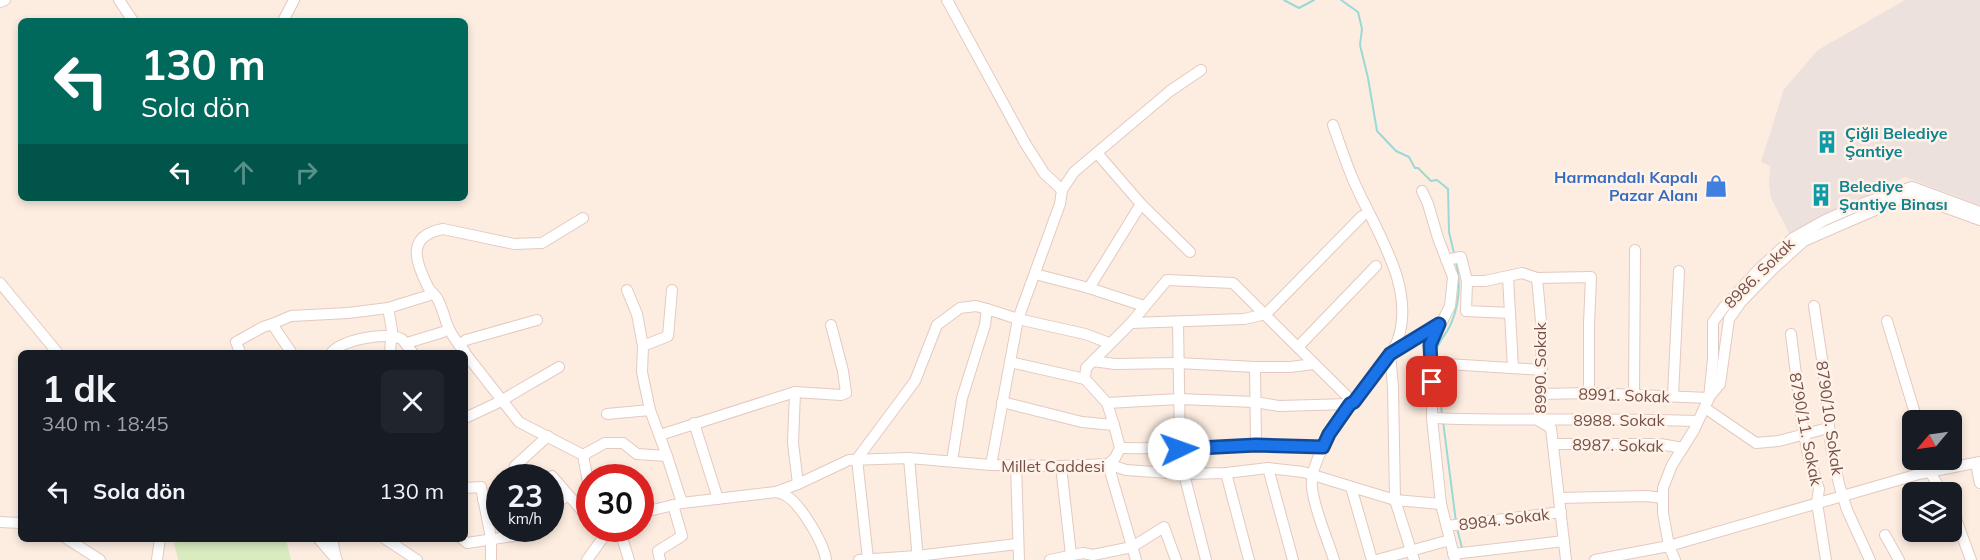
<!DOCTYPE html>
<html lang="tr">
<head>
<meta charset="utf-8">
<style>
  :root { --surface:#171b24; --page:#20242c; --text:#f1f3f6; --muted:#9ea1a6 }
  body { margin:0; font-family:Mulish,sans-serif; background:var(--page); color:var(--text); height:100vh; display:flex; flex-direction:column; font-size:22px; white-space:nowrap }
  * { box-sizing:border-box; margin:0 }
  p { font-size:20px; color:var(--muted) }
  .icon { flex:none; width:33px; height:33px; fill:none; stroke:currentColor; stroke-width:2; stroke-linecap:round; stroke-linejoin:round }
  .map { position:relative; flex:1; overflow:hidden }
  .details { position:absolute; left:18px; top:350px; width:450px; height:192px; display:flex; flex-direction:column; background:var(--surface); border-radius:9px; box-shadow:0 3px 9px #0003 }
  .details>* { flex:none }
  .guide { position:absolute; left:18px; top:18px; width:450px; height:183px; border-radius:9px; box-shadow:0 3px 9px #0003; background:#00695c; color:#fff; overflow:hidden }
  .needle { width:39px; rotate:241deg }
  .controls { position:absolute; left:1902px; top:410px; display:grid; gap:12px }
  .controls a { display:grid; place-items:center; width:60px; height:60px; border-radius:9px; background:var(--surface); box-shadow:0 3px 9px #0003; font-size:30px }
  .speed { position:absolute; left:486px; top:464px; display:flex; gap:12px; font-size:30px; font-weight:700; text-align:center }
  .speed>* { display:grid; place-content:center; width:78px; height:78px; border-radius:50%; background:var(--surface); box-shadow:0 3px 9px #0003; line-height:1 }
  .speed small { font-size:15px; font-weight:400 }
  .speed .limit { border:9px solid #d22; background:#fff; color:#111 }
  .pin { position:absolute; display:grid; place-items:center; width:51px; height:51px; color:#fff; margin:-26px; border-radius:12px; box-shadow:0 3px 9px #0006 }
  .me { position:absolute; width:66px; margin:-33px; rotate:87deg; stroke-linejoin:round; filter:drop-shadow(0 0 4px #0008) }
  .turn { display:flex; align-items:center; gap:21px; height:126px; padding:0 24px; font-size:27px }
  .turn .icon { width:78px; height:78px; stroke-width:2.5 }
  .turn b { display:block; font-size:42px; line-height:51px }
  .lanes { display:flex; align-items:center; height:57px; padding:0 24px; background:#0003; justify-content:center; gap:30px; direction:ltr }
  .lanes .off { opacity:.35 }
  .round { display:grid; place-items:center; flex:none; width:63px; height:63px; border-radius:9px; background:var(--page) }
  .overview { display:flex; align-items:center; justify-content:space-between; height:102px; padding:0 24px }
  h1 { font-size:36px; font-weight:700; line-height:45px }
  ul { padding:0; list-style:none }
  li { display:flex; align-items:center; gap:18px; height:78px; padding:0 24px }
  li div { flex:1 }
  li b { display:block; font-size:22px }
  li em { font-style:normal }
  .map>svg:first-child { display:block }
  .industrial { fill:#ece1dd }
  .green { fill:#d9ebbf }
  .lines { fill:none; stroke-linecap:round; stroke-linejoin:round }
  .stream { stroke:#9bd9d7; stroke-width:2 }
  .minor-casing { stroke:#e4c9c0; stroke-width:12 }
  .minor { stroke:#fff; stroke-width:10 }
  .route-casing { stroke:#114b97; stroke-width:15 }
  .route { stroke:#1a73e8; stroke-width:10 }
  .labels { text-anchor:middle; stroke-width:5; stroke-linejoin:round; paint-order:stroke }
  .culture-label { font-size:16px; font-weight:bold; fill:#0d838f; stroke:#fff2e8; text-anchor:start }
  .shop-label { font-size:16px; font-weight:bold; fill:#366cbe; stroke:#fff2e8; text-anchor:end }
  .street-label { font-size:16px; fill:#754f47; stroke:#fff2e8 }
</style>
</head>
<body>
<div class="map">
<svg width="1980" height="560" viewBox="0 0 1980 560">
  <rect width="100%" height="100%" fill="#fdede1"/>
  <!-- industrial -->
  <polygon class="industrial" points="1905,0 1980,0 1980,205 1905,177 1789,233 1771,198 1769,184 1770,166 1761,162 1784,89 1818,50"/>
  <!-- green -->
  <polygon class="green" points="189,539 286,539 291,560 178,560 174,543"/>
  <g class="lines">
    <!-- stream -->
    <g class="stream">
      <polyline points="1284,0 1299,8 1314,0"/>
      <polyline points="1341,0 1358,12 1362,29 1360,45 1368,78 1377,131 1396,151 1409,157 1415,168 1418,168 1431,181 1437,180 1448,189 1449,232 1454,253"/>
      <path d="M1436 355C1436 344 1445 336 1450 326 1459 306 1461 283 1456 262"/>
      <polyline points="1437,367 1442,415"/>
      <polyline points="1443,421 1456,522"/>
      <polyline points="1457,528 1462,548"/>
    </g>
    <!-- minor casing -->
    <g class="minor-casing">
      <g id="minor">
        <polyline points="119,0 133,21"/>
        <polyline points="947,0 1025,143 1044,173 1062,190"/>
        <polyline points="0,2 5,0"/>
        <polyline points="283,21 294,0"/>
        <polyline points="1097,153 1141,204 1190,252"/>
        <polyline points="1422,191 1428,204 1438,238 1453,277 1450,306 1430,345 1432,363 1432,418 1441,504 1455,560"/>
        <polyline points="1446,260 1461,257 1467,281 1466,311 1510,313"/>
        <polyline points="1035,274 1089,288 1144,306"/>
        <polyline points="1508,277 1513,368"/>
        <polyline points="1537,278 1542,332 1539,421 1551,428 1566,560"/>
        <polyline points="1467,281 1485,281 1522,273 1537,278 1591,277 1589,324 1589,393"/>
        <polyline points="0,283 57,352"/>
        <polyline points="1089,288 1141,204"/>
        <polyline points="1814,306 1823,366 1831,447 1839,484 1847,510 1870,560"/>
        <polyline points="388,308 392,330 390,352"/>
        <polyline points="1887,321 1917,420"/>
        <polyline points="1178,322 1180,449"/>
        <polyline points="1131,323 1244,319 1266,314 1362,216"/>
        <polyline points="272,324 291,316 348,313 388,308 430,295"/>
        <polyline points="1791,334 1802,423 1808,455 1819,489 1817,503 1826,560"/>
        <polyline points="407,343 443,332"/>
        <polyline points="459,345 466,340 537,320"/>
        <polyline points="643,346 668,336 672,290"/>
        <polyline points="1298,347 1376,266"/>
        <polyline points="240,352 236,342 263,327 272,324 291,352"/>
        <path d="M332 352C345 339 385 332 402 339L412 352"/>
        <path d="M465 352C459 345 453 337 449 329 445 320 443 310 439 302 437 296 431 292 428 287 415 261 406 236 443 229L514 244 542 243 583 218"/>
        <polyline points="465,353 519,422 583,455 590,493"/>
        <polyline points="1390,354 1393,387 1395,500 1414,560"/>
        <polyline points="1390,354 1439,324"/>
        <polyline points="1093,361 1115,364 1178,363 1255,367 1290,367 1314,364"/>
        <polyline points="1010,362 1085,379"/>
        <polyline points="1432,363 1542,370"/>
        <polyline points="1255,367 1256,445"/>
        <polyline points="795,392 793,443 798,484"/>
        <polyline points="1540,394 1589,393 1709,398"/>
        <polyline points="1634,395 1635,250"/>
        <polyline points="1673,396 1679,271"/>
        <polyline points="1709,397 1720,384 1729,319 1741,302 1773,269 1804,241 1903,198 1914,196 1980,220"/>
        <polyline points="1002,402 1082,422 1114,425"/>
        <polyline points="1107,403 1179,399 1255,402 1279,406 1350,404"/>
        <polyline points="1705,408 1756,443 1779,441 1828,428"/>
        <polyline points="650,410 667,456 682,503"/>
        <polyline points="607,414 650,410 642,372 643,346 637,314 627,290"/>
        <polyline points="465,418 497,403 559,367"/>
        <path d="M1432 418C1520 422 1609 417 1697 421"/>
        <polyline points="694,423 718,499"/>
        <polyline points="660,435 795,392 841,395 846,393 843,371 831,325"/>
        <polyline points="1553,444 1660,444 1683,448"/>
        <path d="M1120 448C1188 449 1255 445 1323 447"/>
        <polyline points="583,455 605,443 623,443 637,454 667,456"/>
        <polyline points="909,458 918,560"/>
        <polyline points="1927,459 1930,472 1942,492"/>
        <polyline points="952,461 962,398 985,325 987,309"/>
        <polyline points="1976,463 1980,483"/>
        <polyline points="991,465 1018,319 1060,204 1062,190 1074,172 1170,91 1201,70"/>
        <polyline points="1016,465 1019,560"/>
        <polyline points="1061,466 1071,555"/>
        <polyline points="1268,468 1293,560"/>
        <polyline points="1226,473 1249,560"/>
        <polyline points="513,474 515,466 548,436"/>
        <polyline points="1184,474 1206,560"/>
        <polyline points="550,477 552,476 590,520"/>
        <polyline points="1351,487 1372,560"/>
        <polyline points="465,488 481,487 491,538 491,560"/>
        <polyline points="776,492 798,484 849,460 909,458 991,465 1061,466 1108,464 1126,470 1184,474 1226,473 1268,468 1303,472 1395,500 1441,504"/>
        <polyline points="1559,498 1646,496 1663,498"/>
        <polyline points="483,500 500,499"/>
        <polyline points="550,507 567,496"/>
        <polyline points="1952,508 1971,560"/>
        <path d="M640 513 682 503 776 492C779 493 782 493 785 495 800 503 824 543 826 560"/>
        <polyline points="0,522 21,523"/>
        <polyline points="1447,526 1561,512"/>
        <polyline points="619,528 629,560"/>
        <polyline points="1885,535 1899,560"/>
        <polyline points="66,538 100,560"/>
        <polyline points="318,538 337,560"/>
        <polyline points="332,538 336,559"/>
        <polyline points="384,538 417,560"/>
        <polyline points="461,538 467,543 520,535 532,528"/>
        <polyline points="1453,554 1564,541"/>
        <polyline points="868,559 857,459 915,381 937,325 960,308 976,306 987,309 1018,319 1085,334 1109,343"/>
        <polyline points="157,560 160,538"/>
        <polyline points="587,560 610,528"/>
        <polyline points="660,560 658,551 682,536 673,505"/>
        <polyline points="859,560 917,556 1017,544"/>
        <polyline points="1050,560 1083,553 1093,555 1132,547 1164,527 1176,560"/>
        <path d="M1136 560 1108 464 1115 458 1120 448 1114 425 1107 403 1085 379 1086 368 1131 323 1167 280 1233 283 1354 403C1368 384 1388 364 1397 342 1418 286 1372 226 1352 177 1345 160 1339 142 1333 125"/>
        <path d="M1334 560C1327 537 1315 512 1312 488 1309 462 1336 425 1350 404L1354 403"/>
        <polyline points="1377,560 1450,540"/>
        <polyline points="1595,560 1669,546 1919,474 1980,462"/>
        <polyline points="1675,560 1669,546 1663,513 1663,488 1672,465 1694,430 1709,398 1713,359 1713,322 1724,307 1758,270 1793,238 1825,220 1864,203 1912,187 1980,212"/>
      </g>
    </g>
    <!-- minor -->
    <use href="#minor" class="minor"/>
  </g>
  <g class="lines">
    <!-- route casing -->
    <g class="route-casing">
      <polyline id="route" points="1179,449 1256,445 1323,447 1329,434 1350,404 1354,402 1390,354 1439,324 1430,345 1432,382"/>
    </g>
    <!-- route -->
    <use href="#route" class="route"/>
  </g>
  <!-- icons -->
  <defs>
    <g id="building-bare" transform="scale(1.8)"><path d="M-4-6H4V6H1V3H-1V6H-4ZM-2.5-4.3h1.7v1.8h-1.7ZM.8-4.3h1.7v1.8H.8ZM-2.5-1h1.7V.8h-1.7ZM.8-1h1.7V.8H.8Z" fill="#0f9aa8" stroke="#fff2e8" stroke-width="2.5" paint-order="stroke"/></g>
    <g id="shop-bare" transform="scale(1.8)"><path d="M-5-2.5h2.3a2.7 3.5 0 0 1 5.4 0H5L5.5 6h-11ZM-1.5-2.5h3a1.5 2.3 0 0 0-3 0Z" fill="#3f7fe0" stroke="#fff2e8" stroke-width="2.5" paint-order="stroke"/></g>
  </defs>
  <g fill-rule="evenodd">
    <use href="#building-bare" x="1827" y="142"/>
    <use href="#shop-bare" x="1716" y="186"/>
    <use href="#building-bare" x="1821" y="195"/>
  </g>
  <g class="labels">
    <!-- culture labels -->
    <g class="culture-label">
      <text x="1845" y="139">Çiğli Belediye<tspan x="1845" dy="18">Şantiye</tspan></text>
      <text x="1839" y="192">Belediye<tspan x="1839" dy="18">Şantiye Binası</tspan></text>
    </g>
    <!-- shop labels -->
    <g class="shop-label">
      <text x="1698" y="183">Harmandalı Kapalı<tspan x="1698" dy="18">Pazar Alanı</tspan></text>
    </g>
    <!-- street labels -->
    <g class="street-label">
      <text transform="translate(1759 273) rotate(-45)" y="6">8986. Sokak</text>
      <text transform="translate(1540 368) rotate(-90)" y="6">8990. Sokak</text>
      <text transform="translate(1624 395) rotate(2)" y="6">8991. Sokak</text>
      <text transform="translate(1830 418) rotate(82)" y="6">8790/10. Sokak</text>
      <text x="1619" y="426">8988. Sokak</text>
      <text transform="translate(1806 429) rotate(79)" y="6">8790/11. Sokak</text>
      <text transform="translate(1618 445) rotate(1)" y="6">8987. Sokak</text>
      <text x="1053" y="472">Millet Caddesi</text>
      <text transform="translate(1504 519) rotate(-7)" y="6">8984. Sokak</text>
    </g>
  </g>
</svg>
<div class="controls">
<a><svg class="needle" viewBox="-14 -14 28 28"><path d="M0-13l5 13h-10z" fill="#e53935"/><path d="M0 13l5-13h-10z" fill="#9ea1a6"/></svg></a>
<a><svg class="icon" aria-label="layers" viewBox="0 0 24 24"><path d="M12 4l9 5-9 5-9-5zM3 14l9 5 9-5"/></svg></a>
</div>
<div class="speed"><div>23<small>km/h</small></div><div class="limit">30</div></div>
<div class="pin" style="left:1432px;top:382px;background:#d93025"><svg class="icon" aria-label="arrive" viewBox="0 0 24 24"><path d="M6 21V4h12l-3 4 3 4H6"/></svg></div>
<svg class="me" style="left:1179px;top:449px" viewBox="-20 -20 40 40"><circle r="19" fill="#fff"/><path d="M0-13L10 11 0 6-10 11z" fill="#1a73e8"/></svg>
<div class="guide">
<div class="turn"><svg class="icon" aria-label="left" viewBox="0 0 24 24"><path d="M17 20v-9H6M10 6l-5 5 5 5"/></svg><div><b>130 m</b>Sola dön</div></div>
<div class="lanes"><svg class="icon" aria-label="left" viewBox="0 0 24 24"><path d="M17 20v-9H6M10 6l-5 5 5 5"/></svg><svg class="icon off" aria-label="ahead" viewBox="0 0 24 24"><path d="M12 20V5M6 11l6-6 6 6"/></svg><svg class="icon off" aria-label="right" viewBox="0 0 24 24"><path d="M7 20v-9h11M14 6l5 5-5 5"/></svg></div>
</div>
<section class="details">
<div class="overview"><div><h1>1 dk</h1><p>340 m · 18:45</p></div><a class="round"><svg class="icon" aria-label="close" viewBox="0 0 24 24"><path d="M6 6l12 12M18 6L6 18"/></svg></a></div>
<ul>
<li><svg class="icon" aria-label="left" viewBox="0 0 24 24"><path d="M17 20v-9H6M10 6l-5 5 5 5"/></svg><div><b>Sola dön</b></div><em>130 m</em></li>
</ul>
</section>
</div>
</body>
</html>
